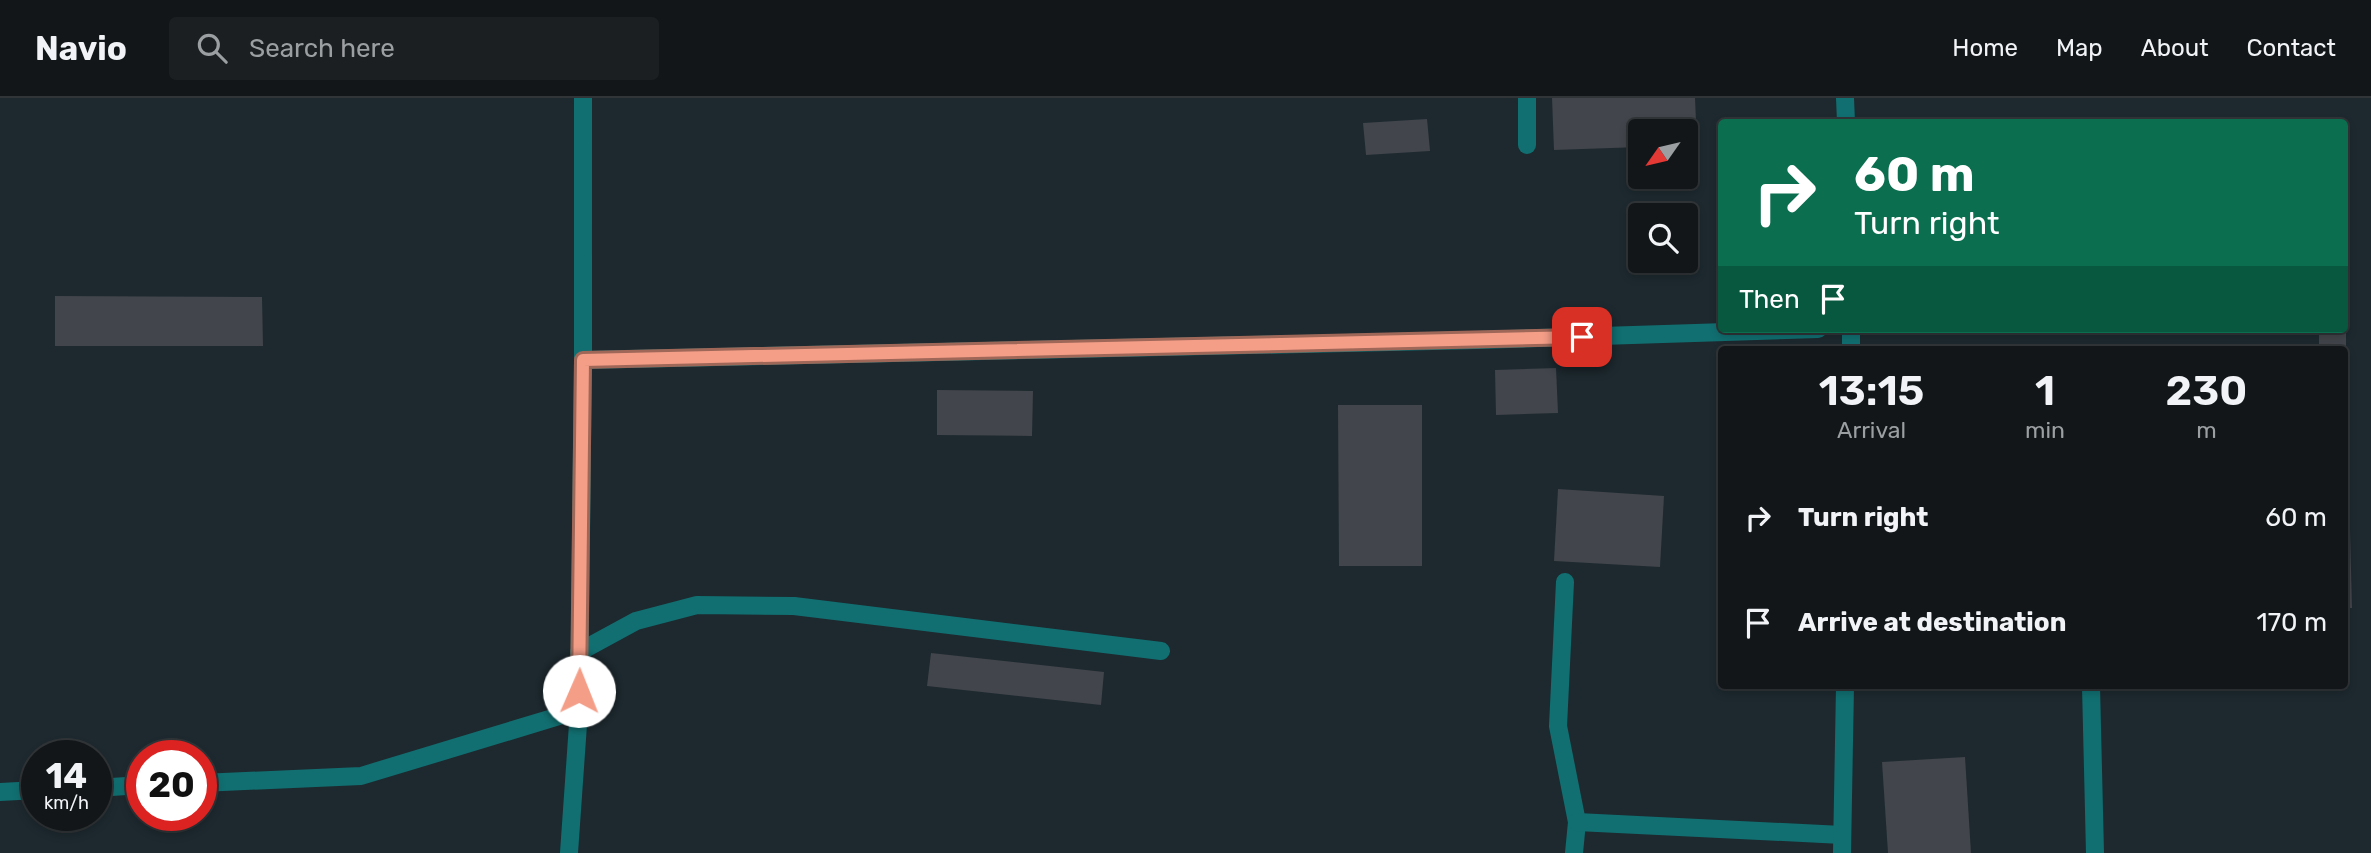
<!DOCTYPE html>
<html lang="en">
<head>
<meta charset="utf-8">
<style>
  :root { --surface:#121619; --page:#1b1f22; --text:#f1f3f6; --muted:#9c9fa2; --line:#313538 }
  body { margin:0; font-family:Rubik,sans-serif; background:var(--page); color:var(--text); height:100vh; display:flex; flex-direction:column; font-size:26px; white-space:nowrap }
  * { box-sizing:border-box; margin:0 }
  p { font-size:23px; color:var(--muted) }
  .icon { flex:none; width:38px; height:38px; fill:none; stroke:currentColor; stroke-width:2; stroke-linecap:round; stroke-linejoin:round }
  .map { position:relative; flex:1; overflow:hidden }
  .sheet { position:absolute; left:1718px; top:248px; width:630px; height:343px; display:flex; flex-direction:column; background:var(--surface); border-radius:7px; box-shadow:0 4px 10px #0003,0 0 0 2px var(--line) }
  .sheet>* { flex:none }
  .hud { position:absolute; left:1718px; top:21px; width:630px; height:214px; border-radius:7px; box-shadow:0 4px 10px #0003,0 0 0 2px var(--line); background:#0b6e4f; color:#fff; overflow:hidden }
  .needle { width:46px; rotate:236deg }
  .controls { position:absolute; left:1628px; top:21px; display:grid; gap:14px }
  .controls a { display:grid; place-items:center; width:70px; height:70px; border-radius:7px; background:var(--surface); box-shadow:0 4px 10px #0003,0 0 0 2px var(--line); font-size:35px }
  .speed { position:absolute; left:21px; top:642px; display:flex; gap:14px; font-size:35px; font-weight:700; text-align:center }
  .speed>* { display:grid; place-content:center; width:91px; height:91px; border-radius:50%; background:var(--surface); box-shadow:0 4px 10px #0003,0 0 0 2px var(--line); line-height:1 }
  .speed small { font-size:18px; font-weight:400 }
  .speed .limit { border:10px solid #d22; background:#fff; color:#111 }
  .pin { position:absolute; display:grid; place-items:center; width:60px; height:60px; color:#fff; margin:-30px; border-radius:14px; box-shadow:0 4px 10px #0006 }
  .me { position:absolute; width:77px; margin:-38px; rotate:1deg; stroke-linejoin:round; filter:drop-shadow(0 0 5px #0008) }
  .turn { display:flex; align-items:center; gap:24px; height:147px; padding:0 21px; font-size:32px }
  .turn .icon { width:91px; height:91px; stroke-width:2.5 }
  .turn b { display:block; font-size:49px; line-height:60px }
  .then { display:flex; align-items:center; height:66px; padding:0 21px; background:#0003; gap:14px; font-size:26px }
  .eta { display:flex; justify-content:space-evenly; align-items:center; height:119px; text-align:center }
  .eta b { font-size:42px; font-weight:600; line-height:49px }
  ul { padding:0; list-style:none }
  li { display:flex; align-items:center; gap:21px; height:105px; padding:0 21px }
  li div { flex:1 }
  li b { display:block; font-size:26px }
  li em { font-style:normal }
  header { display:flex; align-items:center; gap:42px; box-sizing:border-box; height:98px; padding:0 35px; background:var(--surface); border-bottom:2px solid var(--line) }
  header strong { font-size:33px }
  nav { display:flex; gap:38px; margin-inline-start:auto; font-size:24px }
  .search { width:490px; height:63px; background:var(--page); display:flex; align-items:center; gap:18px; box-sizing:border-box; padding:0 24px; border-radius:7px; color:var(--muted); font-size:26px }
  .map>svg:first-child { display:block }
  .built { fill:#1d292f; fill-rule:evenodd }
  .building { fill:#42454b }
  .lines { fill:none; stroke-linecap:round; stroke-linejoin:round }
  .service { stroke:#116f71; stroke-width:18 }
  .route-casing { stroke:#9f6758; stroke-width:18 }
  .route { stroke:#f49e88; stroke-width:12 }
</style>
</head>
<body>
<header>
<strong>Navio</strong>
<div class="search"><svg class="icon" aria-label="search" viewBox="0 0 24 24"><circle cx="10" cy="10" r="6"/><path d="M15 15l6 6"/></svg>Search here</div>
<nav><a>Home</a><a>Map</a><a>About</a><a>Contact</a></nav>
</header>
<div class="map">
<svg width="2371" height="755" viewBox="0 0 2371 755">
  <rect width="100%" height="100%" fill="#181e21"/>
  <!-- built -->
  <path class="built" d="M0 0H2371V755H0ZM1722 24H2345V231H1722ZM1640 33H1685V79H1640ZM1640 117H1685V163H1640ZM1722 252H2345V588H1722ZM37 658H96V718H37ZM142 658H201V718H142Z"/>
  <!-- building -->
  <g class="building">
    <polygon points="1552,0 1695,0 1697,47 1685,47 1685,33 1640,33 1640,49 1554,52"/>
    <polygon points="1427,21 1430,53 1366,57 1363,25"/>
    <polygon points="55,198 262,199 263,248 55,248"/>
    <rect x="2319" y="231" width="27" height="21"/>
    <polygon points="1556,270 1558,315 1496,317 1495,272"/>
    <polygon points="937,292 1033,293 1032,338 937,337"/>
    <polygon points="1338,307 1422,307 1422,468 1339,468"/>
    <polygon points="1558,391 1664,398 1660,469 1554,463"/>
    <polygon points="2345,393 2349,393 2352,510 2345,510"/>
    <polygon points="931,555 1104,574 1101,607 927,588"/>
    <polygon points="2263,588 2303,588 2303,590 2264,593"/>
    <polygon points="1965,659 1971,755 1888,755 1882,664"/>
  </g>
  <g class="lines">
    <!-- service -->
    <g class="service">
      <polyline points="1845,0 1846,24"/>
      <polyline points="1527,47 1527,0"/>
      <polyline points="1851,252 1851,231"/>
      <polyline points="583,262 1477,242 1818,231"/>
      <polyline points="1565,484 1558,628 1577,724 1574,755"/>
      <polyline points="579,554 636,523 697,507 794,508 1161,553"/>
      <polyline points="2091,588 2095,755"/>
      <polyline points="201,685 361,678 579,612"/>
      <polyline points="96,690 142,687"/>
      <polyline points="0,694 37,692"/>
      <polyline points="1577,724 1842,737"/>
      <polyline points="569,755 579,612 583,262 583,0"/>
      <polyline points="1842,755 1845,588"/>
    </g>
  </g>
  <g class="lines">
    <!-- route casing -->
    <g class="route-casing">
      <polyline id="route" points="579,593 583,262 1582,239"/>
    </g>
    <!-- route -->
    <use href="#route" class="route"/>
  </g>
</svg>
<div class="controls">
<a><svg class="needle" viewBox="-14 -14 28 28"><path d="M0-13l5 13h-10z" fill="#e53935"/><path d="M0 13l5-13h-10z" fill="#9c9fa2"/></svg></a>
<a><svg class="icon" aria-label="search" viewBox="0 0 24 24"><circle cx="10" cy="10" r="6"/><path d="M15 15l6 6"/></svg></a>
</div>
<div class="speed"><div>14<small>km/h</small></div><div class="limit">20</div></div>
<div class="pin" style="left:1582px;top:239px;background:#d93025"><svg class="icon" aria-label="arrive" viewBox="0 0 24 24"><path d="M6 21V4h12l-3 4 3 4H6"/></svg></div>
<svg class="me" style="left:579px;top:593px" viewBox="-20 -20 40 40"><circle r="19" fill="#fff"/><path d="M0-13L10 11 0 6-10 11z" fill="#f49e88"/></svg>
<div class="hud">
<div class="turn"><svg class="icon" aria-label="right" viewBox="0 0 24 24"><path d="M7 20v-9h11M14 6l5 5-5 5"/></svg><div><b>60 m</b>Turn right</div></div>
<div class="then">Then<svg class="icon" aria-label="arrive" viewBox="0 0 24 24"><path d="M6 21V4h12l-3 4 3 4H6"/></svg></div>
</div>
<section class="sheet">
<div class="eta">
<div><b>13:15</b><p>Arrival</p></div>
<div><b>1</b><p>min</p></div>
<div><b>230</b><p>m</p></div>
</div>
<ul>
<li><svg class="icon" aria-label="right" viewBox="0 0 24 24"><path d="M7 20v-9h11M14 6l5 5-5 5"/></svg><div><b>Turn right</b></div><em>60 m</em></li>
<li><svg class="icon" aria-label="arrive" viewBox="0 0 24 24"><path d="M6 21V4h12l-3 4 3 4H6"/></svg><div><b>Arrive at destination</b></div><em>170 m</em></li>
</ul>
</section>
</div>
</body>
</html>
